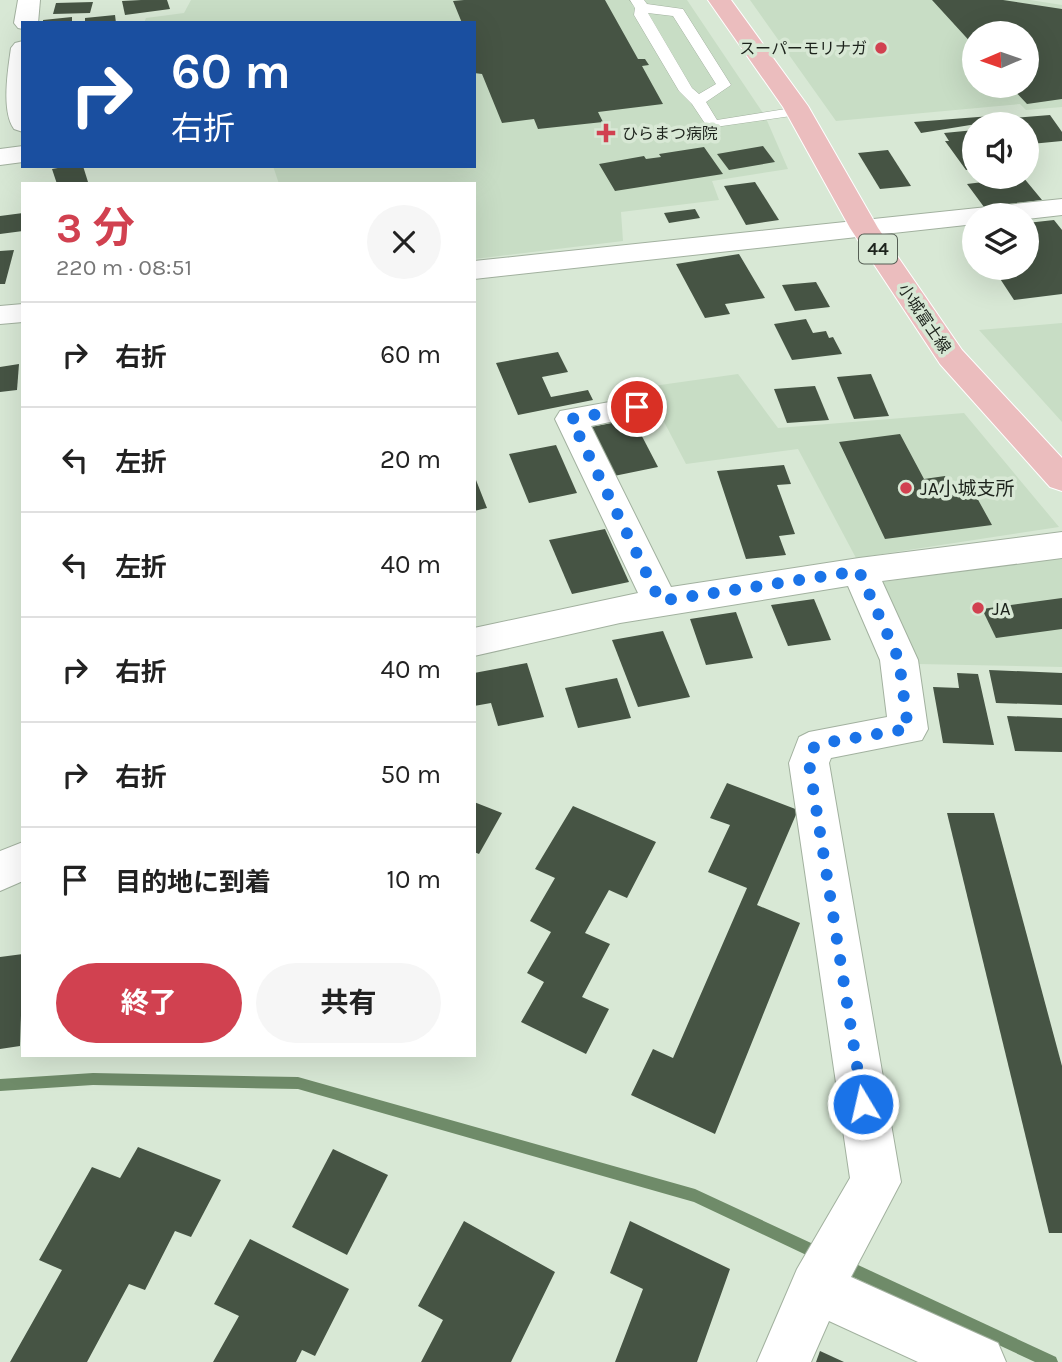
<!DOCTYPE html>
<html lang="ja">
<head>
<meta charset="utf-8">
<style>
  :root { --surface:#fff; --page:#f6f6f6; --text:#222; --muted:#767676; --line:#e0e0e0; --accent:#d14150 }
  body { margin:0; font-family:Karla,"Noto Sans JP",sans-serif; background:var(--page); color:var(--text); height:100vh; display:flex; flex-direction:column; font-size:26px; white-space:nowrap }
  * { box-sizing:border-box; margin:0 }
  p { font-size:23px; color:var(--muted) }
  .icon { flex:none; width:38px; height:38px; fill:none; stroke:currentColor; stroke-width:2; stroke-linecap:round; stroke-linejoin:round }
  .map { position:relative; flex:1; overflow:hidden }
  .drawer { position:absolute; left:21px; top:182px; width:455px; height:875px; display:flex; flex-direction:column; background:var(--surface); border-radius:0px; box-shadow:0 7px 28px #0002 }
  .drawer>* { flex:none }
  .guide { position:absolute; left:21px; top:21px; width:455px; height:147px; border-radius:0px; box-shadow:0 7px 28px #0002; background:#1a4fa0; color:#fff; overflow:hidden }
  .needle { width:46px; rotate:268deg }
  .buttons { position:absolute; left:962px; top:21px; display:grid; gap:14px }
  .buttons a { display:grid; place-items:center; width:77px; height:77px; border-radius:50%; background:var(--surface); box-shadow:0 7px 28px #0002; font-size:35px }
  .pin { position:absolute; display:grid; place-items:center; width:60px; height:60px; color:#fff; margin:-30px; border:4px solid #fff; border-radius:50%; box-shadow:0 2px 7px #0007 }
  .me { position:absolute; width:77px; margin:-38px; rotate:351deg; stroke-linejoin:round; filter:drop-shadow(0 0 5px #0008) }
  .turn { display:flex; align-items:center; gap:24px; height:147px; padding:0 35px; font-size:32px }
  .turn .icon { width:91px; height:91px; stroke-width:2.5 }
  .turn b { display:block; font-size:49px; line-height:60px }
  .round { display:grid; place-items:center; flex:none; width:74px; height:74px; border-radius:37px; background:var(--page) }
  .headline { display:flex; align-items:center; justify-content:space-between; height:119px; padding:0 35px }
  h1 { font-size:42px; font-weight:700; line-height:52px; color:var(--accent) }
  .button { display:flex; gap:14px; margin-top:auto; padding:14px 35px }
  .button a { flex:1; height:80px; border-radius:42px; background:var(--accent); color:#fff; font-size:28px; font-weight:700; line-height:80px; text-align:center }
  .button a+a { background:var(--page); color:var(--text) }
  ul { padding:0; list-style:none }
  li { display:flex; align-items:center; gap:21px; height:105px; padding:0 35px; border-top:2px solid var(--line) }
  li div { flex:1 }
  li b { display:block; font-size:26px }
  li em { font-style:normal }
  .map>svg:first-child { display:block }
  .built { fill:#c8ddc5; fill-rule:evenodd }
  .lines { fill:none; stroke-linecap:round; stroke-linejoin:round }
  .stream { fill:#6f8b69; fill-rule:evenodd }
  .building { fill:#465444 }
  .service-casing { stroke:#a2b19f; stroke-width:1 }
  .minor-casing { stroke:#a2b19f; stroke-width:2 }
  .primary-casing { stroke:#fff; stroke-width:2 }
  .service { fill:#fff; fill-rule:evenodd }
  .minor { fill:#fff; fill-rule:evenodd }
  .primary { fill:#ebbdbe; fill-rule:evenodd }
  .route { stroke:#1a73e8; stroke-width:12; stroke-dasharray:0 21.6 }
  .poi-dot { fill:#d14150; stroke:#d8e8d5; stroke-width:2.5 }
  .labels { text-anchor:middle; stroke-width:7; stroke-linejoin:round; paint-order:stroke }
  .far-poi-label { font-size:16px; fill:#1d231c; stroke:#d8e8d5; text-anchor:end }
  .far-street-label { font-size:16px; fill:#1d231c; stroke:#d8e8d5 }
  .shield { fill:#d8e8d5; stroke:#555e54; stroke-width:2 }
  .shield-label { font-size:18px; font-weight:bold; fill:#1d231c }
  .poi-label { font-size:19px; fill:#1d231c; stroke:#d8e8d5; text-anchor:start }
</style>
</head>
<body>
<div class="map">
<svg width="1062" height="1362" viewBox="0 0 1062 1362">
  <rect width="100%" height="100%" fill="#d8e8d5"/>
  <!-- built -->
  <g class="built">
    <polygon points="191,0 687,0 765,116 788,169 712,181 719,200 621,212 623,241 474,259 474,184 279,184 273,166 474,166 474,23 144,23 146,18 184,13"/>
    <path d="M750 0H1030L1062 5V107L1026 110 1020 104 836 121ZM975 33H1027V86H975Z"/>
    <polygon points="1062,323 1062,422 979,330"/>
    <polygon points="738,374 778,428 964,413 1059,527 856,558 798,449 686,464 646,387"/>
    <polygon points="1062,558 1062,667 918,664 882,582"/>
  </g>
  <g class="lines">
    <!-- stream -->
    <g class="stream">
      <polygon points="93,1073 298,1077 695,1189 824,1249 826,1254 824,1259 819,1261 694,1202 298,1089 93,1085 0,1091 0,1079"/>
      <polygon points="843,1258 1056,1357 1058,1362 1035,1362 838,1270 836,1265 838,1260"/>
    </g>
  </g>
  <!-- building -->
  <g class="building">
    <polygon points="141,0 167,0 170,9 125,15 122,1"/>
    <polygon points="464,0 605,0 638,59 645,59 649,65 642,66 663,104 598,112 603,122 538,129 534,119 502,123 482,74 474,73 474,23 462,23 453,1"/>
    <polygon points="932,0 1003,0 1062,9 1062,99 1027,104 1010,86 1027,86 1027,33 975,33 975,47"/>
    <polygon points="93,2 90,13 53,14 56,3"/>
    <polygon points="115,15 116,23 85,23 85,18"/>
    <polygon points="72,17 72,23 43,23 43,20"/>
    <polygon points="1050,115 1062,132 1062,141 1031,144 1027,139 1027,124 1017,124 1012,118"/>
    <polygon points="991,116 995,121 921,133 914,122"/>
    <polygon points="975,130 975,169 966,170 945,141 949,141 944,133"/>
    <polygon points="763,146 775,162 729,170 717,154"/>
    <polygon points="704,147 723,174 615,191 599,164 644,156 646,159 661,157 659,154"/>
    <polygon points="888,150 911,186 880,189 858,153"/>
    <polygon points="69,166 83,166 88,182 57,184 52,169"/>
    <polygon points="1005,177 1023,177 1042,200 984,207 967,184 1007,179"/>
    <polygon points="755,182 779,220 746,225 724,186"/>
    <polygon points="695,209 700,218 669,223 664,213"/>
    <polygon points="23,213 23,231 0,234 0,216"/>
    <polygon points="1054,220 1062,230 1062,294 1014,300 993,268 1027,268 1027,223"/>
    <polygon points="14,250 5,284 0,284 0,251"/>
    <polygon points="739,254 765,298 725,304 730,314 705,318 676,264"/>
    <polygon points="816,282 830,307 795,311 782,285"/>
    <polygon points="806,319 813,333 826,331 829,338 833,337 842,354 792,360 774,324"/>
    <polygon points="558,352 568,372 542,377 551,397 588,390 593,400 518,415 496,363"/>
    <polygon points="19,364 17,390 0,392 0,367"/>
    <polygon points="871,374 889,416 854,419 837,377"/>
    <polygon points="815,386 829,420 787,423 774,389"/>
    <polygon points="633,419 658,467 614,476 591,427"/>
    <polygon points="900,434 924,479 945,476 951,489 971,487 992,525 885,539 839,442"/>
    <polygon points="556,445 577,493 529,503 509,454"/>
    <polygon points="784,465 791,484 777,485 795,534 779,536 786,555 746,559 717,471"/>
    <polygon points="474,475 487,508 474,511"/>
    <polygon points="605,529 629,582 572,594 549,540"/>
    <polygon points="1062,598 1062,629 996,638 982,609"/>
    <polygon points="814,599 831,640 788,646 771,605"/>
    <polygon points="736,612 753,658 706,665 690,619"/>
    <polygon points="663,631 690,697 638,707 612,640"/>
    <polygon points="527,663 544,717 498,726 491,703 474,706 474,673"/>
    <polygon points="989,670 1062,673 1062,705 996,703"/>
    <polygon points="957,673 978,674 994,745 943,743 933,687 959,688"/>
    <polygon points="617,678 631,718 578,728 565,688"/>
    <polygon points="1007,716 1062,718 1062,752 1015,751"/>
    <polygon points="727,783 798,810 757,905 800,923 715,1134 631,1095 653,1049 673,1058 747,888 708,872 730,825 710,818"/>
    <polygon points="474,802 502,813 479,854 474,852"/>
    <polygon points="573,806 656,842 627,898 609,890 585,933 610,944 582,997 609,1009 586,1054 521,1022 544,982 527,973 551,932 530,921 555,878 535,869"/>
    <polygon points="947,813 994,813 1062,1066 1062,1233 1049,1233"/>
    <polygon points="23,954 20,1046 0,1049 0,957"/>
    <polygon points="138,1147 221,1180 191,1237 175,1231 145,1290 129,1284 87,1362 10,1362 62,1270 39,1260 92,1167 120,1178"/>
    <polygon points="333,1149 388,1175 347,1255 292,1227"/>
    <polygon points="464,1221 555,1272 511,1362 421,1362 443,1320 418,1306"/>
    <polygon points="630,1221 730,1269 697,1362 615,1362 643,1289 610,1273"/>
    <polygon points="250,1239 349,1289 315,1356 302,1350 296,1362 213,1362 239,1316 214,1304"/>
    <polygon points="820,1351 844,1362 816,1362"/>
  </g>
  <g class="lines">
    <!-- service casing -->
    <g class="service-casing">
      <path id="service" d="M630 0H644L647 4 683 9 731 85 706 102 717 120 798 107 805 111 798 115 708 128 692 104 679 91 634 15 635 8ZM648 13 673 16 716 84 699 94 692 88Z"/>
    </g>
    <!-- minor casing -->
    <g class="minor-casing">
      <g id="minor">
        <polygon points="18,0 40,0 38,23 23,23 23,29 18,28 14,23"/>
        <path d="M23 41V132L14 129C1 111 8 69 11 48L15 43Z"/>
        <polygon points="23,146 23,162 0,165 0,149"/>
        <polygon points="1062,199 1062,215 1027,219 1027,215 975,215 975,224 474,279 474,261"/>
        <polygon points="23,304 23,322 0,324 0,306"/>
        <polygon points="637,397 648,400 653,407 648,414 591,426 671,587 859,558 1062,532 1062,558 882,581 918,660 928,729 922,740 831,758 829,763 901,1182 851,1277 998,1343 1006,1362 918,1362 829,1321 811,1362 757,1362 797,1269 850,1178 789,763 799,737 809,732 887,717 880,660 848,586 620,623 474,656 474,628 638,593 555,419 560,411"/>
        <polygon points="23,842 23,881 0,891 0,851"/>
      </g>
    </g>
    <!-- primary casing -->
    <g class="primary-casing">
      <polygon id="primary" points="708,0 731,0 808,106 878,228 962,350 1062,458 1062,491 1050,487 940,364 850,228 783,107"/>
    </g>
    <!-- service -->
    <use href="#service" class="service"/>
    <!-- minor -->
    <use href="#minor" class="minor"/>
    <!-- primary -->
    <use href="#primary" class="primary"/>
  </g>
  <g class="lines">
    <!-- route -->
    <polyline class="route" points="637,407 571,419 660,601 859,571 899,660 908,729 823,743 813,748 809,763 863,1104"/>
  </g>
  <!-- markers -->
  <g class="poi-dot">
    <circle cx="881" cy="48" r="7"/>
    <path d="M602.5 122.5h7v7h7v7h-7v7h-7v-7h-7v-7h7z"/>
    <circle cx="906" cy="488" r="7"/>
    <circle cx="978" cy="608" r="7"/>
  </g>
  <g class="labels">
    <!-- far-poi labels -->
    <g class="far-poi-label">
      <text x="867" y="54">スーパーモリナガ</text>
      <text x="622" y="139" text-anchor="start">ひらまつ病院</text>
    </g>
    <!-- far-street labels -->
    <g class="far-street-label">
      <text transform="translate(925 318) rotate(56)" y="6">小城富士線</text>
    </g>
    <!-- shield labels -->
    <rect class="shield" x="859" y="234.5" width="38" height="29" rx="5"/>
    <g class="shield-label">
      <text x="878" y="255">44</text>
    </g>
    <!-- poi labels -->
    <g class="poi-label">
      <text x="920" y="495">JA小城支所</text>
      <text x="992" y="615">JA</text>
    </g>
  </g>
</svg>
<div class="buttons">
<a><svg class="needle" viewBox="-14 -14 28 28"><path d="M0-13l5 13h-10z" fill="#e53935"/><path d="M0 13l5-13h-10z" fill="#767676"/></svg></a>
<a><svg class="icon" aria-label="sound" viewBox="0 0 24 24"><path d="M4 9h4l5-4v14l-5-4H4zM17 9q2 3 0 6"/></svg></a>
<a><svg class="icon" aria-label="layers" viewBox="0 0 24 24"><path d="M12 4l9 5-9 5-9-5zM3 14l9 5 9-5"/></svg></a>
</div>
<div class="pin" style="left:637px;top:407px;background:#d93025"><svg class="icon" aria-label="arrive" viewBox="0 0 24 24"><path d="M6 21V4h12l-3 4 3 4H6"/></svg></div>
<svg class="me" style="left:863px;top:1104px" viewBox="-20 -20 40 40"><circle r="17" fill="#1a73e8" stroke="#fff" stroke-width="3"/><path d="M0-11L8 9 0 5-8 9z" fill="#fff"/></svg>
<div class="guide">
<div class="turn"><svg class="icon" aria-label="right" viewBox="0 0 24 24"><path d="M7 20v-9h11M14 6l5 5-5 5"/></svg><div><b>60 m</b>右折</div></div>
</div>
<section class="drawer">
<div class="headline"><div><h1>3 分</h1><p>220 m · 08:51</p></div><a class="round"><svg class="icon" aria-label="close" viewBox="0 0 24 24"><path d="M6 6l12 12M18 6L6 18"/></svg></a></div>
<ul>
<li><svg class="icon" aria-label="right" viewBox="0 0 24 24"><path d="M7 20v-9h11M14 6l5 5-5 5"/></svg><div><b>右折</b></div><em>60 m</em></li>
<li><svg class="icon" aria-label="left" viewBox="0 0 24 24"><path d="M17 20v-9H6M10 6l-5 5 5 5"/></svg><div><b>左折</b></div><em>20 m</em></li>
<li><svg class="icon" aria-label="left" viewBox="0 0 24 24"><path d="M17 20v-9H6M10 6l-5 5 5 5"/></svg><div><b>左折</b></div><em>40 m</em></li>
<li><svg class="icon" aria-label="right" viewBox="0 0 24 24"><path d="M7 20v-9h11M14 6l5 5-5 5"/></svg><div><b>右折</b></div><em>40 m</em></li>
<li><svg class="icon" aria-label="right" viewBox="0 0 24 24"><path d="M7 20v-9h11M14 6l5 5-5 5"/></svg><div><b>右折</b></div><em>50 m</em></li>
<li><svg class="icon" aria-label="arrive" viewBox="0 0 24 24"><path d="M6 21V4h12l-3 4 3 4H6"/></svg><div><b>目的地に到着</b></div><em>10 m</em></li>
</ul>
<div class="button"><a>終了</a><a>共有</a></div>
</section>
</div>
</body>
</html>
